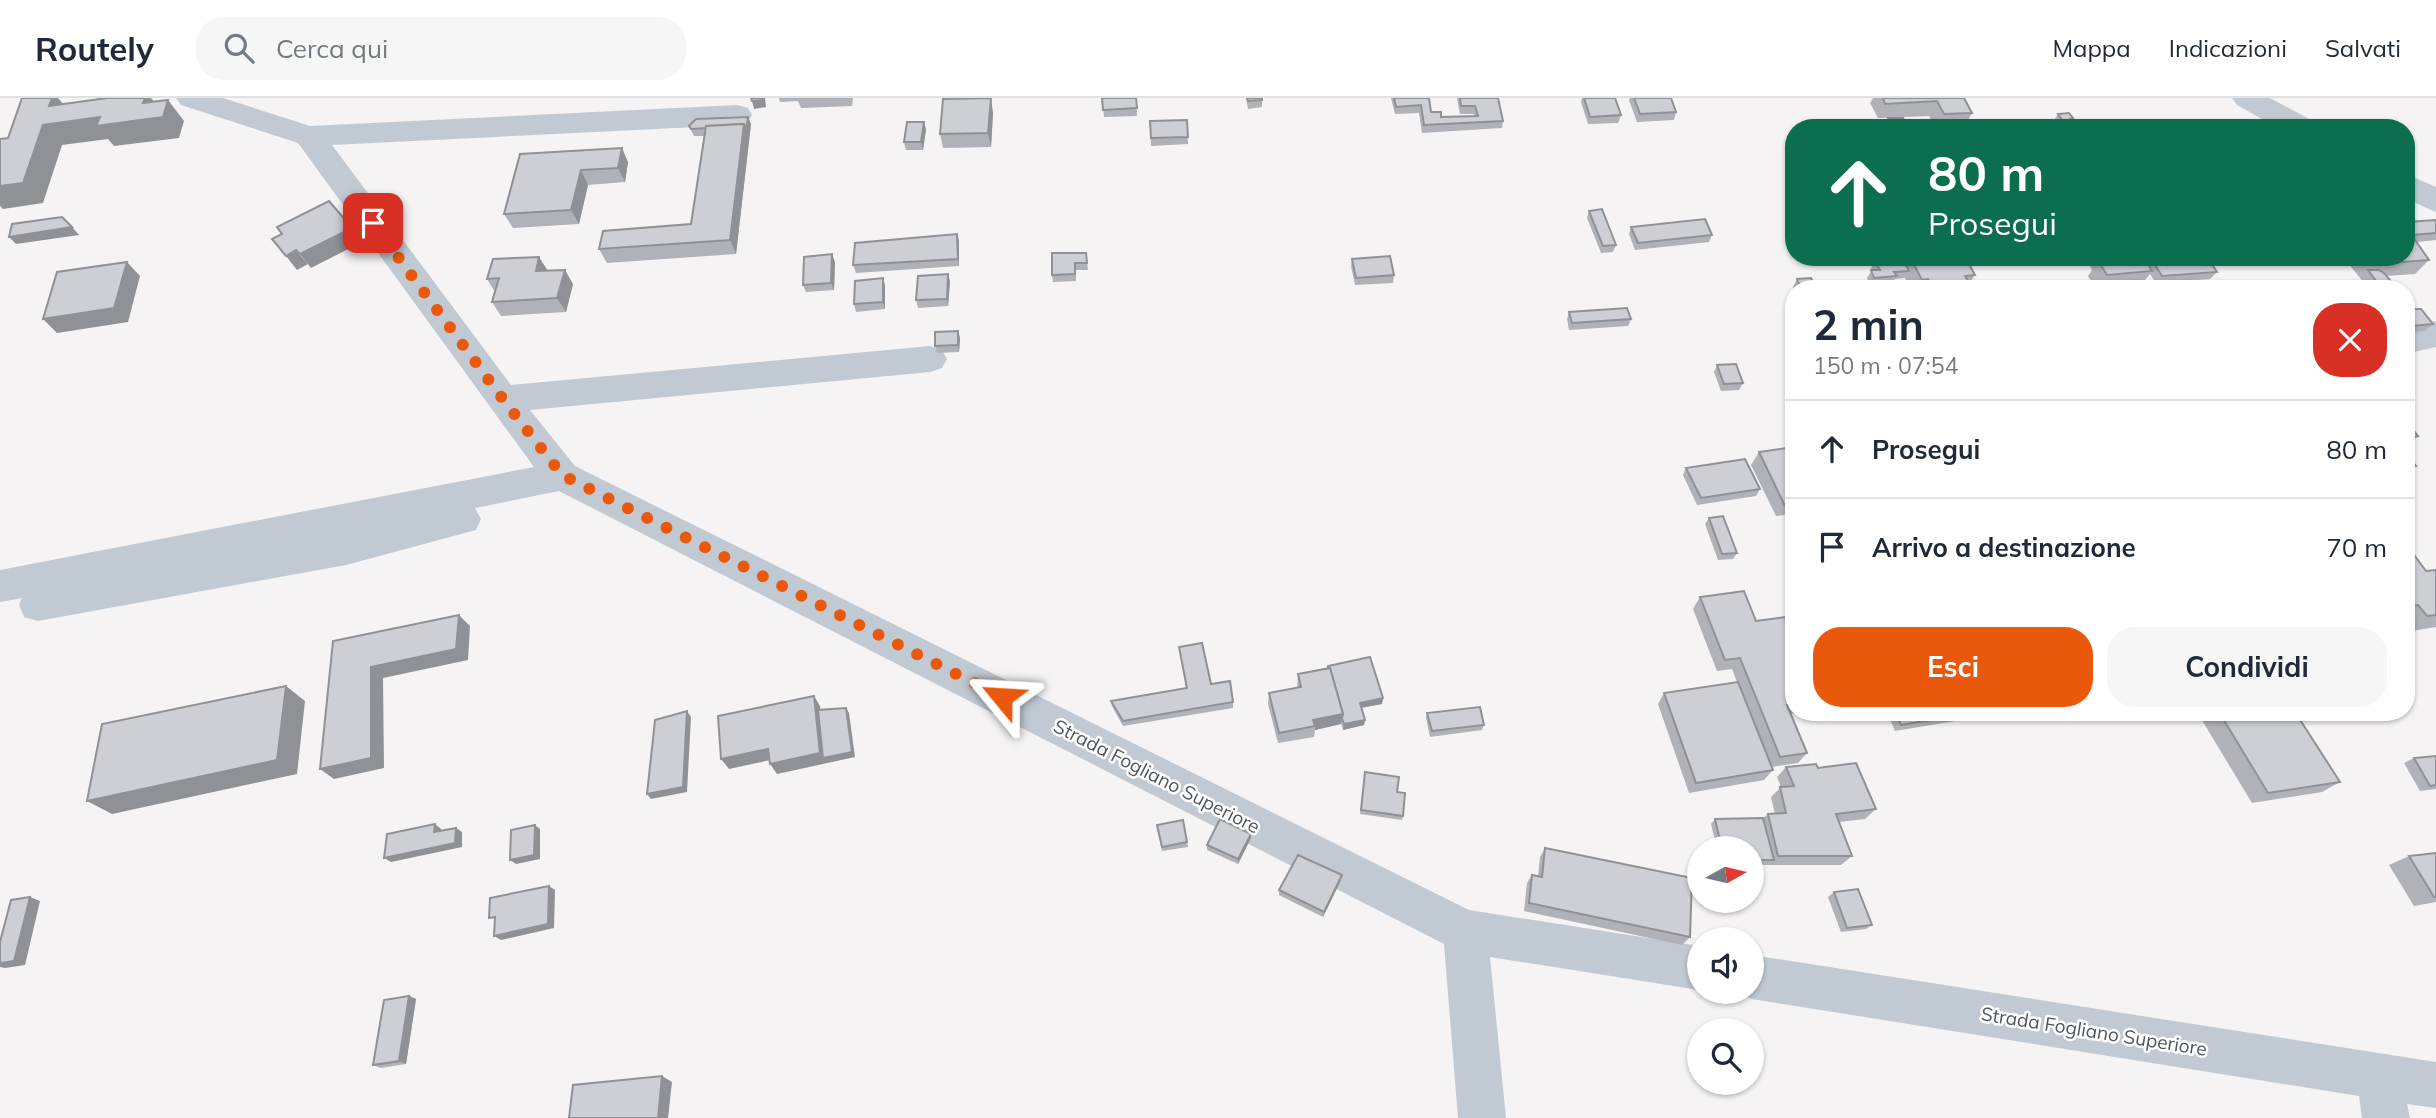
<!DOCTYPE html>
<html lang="it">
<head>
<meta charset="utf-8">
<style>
  :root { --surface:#fff; --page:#f6f6f7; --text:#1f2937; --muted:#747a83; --line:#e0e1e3; --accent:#ea580c }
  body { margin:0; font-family:Mulish,sans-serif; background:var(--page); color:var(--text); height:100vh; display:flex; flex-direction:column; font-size:26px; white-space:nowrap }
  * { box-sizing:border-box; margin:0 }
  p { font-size:23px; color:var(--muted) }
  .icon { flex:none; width:38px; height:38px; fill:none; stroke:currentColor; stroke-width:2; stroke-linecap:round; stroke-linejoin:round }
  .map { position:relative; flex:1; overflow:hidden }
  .details { position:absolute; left:1785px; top:182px; width:630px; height:441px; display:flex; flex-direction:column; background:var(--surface); border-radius:28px; box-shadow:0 2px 5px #0004 }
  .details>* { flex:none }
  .top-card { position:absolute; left:1785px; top:21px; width:630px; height:147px; border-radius:28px; box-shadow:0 2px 5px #0004; background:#0b6e4f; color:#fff; overflow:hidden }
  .needle { width:46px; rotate:82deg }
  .buttons { position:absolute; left:1687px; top:738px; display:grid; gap:14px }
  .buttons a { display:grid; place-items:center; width:77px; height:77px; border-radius:50%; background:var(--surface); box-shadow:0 2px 5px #0004; font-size:35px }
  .pin { position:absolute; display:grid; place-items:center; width:60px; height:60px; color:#fff; margin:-30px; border-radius:14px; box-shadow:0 4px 10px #0006 }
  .me { position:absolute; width:77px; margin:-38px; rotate:297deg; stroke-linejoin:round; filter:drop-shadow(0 0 5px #0008) }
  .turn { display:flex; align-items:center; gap:24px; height:147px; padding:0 28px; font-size:32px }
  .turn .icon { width:91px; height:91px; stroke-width:2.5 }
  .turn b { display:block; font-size:49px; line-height:60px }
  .round { display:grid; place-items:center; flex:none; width:74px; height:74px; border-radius:28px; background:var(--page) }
  .head { display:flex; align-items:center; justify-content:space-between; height:119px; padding:0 28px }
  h1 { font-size:42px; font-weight:700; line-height:52px }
  .cta { display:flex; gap:14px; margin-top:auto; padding:14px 28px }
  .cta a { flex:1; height:80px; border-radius:28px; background:var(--accent); color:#fff; font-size:28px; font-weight:700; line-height:80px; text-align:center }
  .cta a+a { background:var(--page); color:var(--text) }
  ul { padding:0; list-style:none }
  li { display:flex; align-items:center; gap:21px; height:98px; padding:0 28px; border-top:2px solid var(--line) }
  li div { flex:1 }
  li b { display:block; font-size:26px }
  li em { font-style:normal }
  header { display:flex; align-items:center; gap:42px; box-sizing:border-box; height:98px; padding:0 35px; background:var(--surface); border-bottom:2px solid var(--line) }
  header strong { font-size:33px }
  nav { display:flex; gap:38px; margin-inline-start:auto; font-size:24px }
  .search { width:490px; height:63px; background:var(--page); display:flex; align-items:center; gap:18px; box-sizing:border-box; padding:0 24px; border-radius:28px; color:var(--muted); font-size:26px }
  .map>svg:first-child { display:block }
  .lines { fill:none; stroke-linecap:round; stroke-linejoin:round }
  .minor { fill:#c1cad2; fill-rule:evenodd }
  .wall { fill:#b0b2b7 }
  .shaded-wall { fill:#909195 }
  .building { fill:#cdcfd5; stroke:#909195; stroke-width:2 }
  .route { stroke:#ea580c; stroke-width:12; stroke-dasharray:0 21.6 }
  .labels { text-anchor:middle; stroke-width:5; stroke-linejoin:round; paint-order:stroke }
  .street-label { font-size:19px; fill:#4a5661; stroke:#fff }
</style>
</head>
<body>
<header>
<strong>Routely</strong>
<div class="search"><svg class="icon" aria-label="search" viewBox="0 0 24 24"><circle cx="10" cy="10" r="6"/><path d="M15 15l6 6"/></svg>Cerca qui</div>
<nav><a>Mappa</a><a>Indicazioni</a><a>Salvati</a></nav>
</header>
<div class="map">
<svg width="2436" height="1020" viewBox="0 0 2436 1020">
  <rect width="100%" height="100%" fill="#f5f3f3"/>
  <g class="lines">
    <!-- minor -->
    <g class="minor">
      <polygon points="176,0 223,0 310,28 737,7 748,10 752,17 748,24 737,27 332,47 511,287 930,248 942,252 947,261 942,270 930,274 530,312 575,368 1469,812 1699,848 1699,892 1490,859 1506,1020 1458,1020 1444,846 559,393 475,410 481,421 476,432 346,467 38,523 24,519 19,507 22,500 0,504 0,472 534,369 298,45 181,7"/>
      <polygon points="2232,0 2270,0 2313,23 2317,30 2278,30 2237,7"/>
      <polygon points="2406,76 2436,89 2436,114 2406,101"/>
      <polygon points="2436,223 2436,249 2406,256 2406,230"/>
      <polygon points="1752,857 2436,964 2436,1010 2407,1006 2410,1020 2362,1020 2359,998 1752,901 1736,894 1752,894"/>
    </g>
  </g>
  <!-- wall -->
  <g class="wall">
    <polygon points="779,0 853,0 852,8 801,10 798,3 780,4"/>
    <polygon points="1102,0 1136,0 1137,18 1104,19"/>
    <polygon points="1246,0 1262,0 1262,9 1248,11"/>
    <polygon points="1391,0 1429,0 1431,14 1441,19 1474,18 1474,16 1460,16 1457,0 1498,0 1503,23 1502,30 1422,35 1419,15 1395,16"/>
    <polygon points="1582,0 1615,0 1621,17 1618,25 1588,26 1581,4"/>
    <polygon points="1630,0 1671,0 1676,14 1674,22 1637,24 1629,2"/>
    <polygon points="1873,0 1964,0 1972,15 1964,30 1935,30 1929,18 1878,20 1870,5"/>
    <polygon points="993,15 991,49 943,50 940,36"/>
    <polygon points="2058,16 2073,20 2072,23 2073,25 2070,30 2058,30 2053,24"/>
    <polygon points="1888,20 1909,30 1885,30 1884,28"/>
    <polygon points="1187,22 1188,46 1151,48 1150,23"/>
    <polygon points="751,26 736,156 607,165 599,151 691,126 704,38 694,38 689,28"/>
    <polygon points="926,31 923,52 906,52 904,44"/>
    <polygon points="520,56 628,64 625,84 588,87 579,126 513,130 504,116"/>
    <polygon points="1589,113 1616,147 1613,154 1601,155 1587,120"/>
    <polygon points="2436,122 2436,142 2417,144 2429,162 2415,176 2386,178 2397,191 2369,191 2343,159 2406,159 2406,124"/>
    <polygon points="1631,129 1712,137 1709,144 1635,152 1629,136"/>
    <polygon points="957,136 959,143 959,168 856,175 853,167"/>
    <polygon points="1086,155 1088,172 1076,172 1076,183 1053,184 1052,177"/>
    <polygon points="1904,159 1965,159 1975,177 1966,191 1910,191 1905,180 1895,181 1892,185 1870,187 1867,180 1872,172 1871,170 1875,163 1903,161"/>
    <polygon points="2032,159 2207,159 2217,174 2210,181 2156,185 2150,176 2141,187 2096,191 2088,178 2092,172 2089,166 2076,167 2074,164 2036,167"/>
    <polygon points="1352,161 1394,177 1393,185 1355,187 1351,168"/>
    <polygon points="835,164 834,192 806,194 803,187"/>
    <polygon points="547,173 573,186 566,214 501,218 492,204 495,194 487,181"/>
    <polygon points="883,180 885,188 885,211 856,214 854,206"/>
    <polygon points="1797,181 1816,191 1794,191 1793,189"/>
    <polygon points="950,183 948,208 918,210 916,202"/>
    <polygon points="2406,201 2414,211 2433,226 2425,233 2406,235"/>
    <polygon points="1569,214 1631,221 1628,228 1569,232 1567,221"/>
    <polygon points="958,233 960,240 959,254 937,255 935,248"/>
    <polygon points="1717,267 1743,285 1739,292 1721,293 1714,274"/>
    <polygon points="2418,338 2410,345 2406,345 2406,340"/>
    <polygon points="1794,349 1794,416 1776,418 1751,367 1759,354"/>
    <polygon points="2406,355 2416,368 2406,375"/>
    <polygon points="1686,370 1760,391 1756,398 1697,407 1683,377"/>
    <polygon points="1709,420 1737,455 1733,461 1718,462 1705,426"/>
    <polygon points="2406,446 2426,473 2436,472 2436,529 2406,534"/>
    <polygon points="1700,499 1756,523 1794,518 1794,614 1807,614 1791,616 1807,655 1798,665 1771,669 1773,672 1764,682 1689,695 1658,606 1664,595 1737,584 1732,571 1717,573 1693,511"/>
    <polygon points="1179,549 1211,586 1233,604 1233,610 1123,628 1112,608 1111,603 1186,591"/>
    <polygon points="1328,568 1383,600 1382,606 1362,610 1365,622 1364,627 1343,632 1341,625 1341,626 1315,632 1314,639 1278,645 1268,606 1269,595 1297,590 1298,576 1327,570"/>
    <polygon points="1887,614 1973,614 1973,615 1967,621 1895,633"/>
    <polygon points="2197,614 2295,614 2340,684 2322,694 2252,705"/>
    <polygon points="1427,615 1484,627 1482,632 1430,639 1426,620"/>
    <polygon points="2436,658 2436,691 2420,693 2404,665 2414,660"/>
    <polygon points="1786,669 1818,670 1876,711 1865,721 1839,724 1852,758 1841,767 1752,767 1752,751 1717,751 1711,726 1715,721 1763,720 1768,716 1775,716 1771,699 1781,689 1777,679"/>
    <polygon points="1365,674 1397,694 1403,718 1402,722 1360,716"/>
    <polygon points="1158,732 1187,744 1188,749 1162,753"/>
    <polygon points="1251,740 1238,766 1207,752 1207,747"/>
    <polygon points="1545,750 1690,839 1682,847 1524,813 1527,785 1532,777 1538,778 1540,759"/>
    <polygon points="2436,755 2436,804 2414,808 2389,767 2409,758"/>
    <polygon points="1341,782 1323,819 1279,797 1279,792"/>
    <polygon points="1834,794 1872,827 1866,831 1841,834 1828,799"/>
    <polygon points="409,898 416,901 406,966 381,970 373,967"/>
  </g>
  <!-- shaded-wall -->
  <g class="shaded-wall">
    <polygon points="52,0 58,0 72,16 100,19 143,5 145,0 151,0 164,15 168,2 184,23 179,40 114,48 108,41 62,47 43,105 3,111 0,108 0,88 49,8"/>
    <polygon points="763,0 765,0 766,9 754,11 752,3"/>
    <polygon points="991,0 993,15 991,49 988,35"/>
    <polygon points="748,19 751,26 736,156 730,142 744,26"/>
    <polygon points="924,24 926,31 923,52 921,44"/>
    <polygon points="622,50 628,64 625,84 618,70"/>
    <polygon points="581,72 588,87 579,126 571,112"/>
    <polygon points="72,129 79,137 16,146 9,139"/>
    <polygon points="352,130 362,144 311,170 300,156"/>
    <polygon points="957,136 959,143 959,168 958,161"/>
    <polygon points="296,152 308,166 297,172 286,158"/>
    <polygon points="832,156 835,164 834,192 831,185"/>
    <polygon points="539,159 548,173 536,173"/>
    <polygon points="127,164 140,178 128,224 57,235 43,221"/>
    <polygon points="565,172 573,186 566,214 557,200"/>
    <polygon points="948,176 950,183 948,208 947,201"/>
    <polygon points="883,180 885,188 885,211 883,204"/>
    <polygon points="958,233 960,240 959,254 958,247"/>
    <polygon points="459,517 470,528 468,562 383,580 384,670 334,681 320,671 371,569"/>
    <polygon points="286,588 305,603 297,676 112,716 87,703"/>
    <polygon points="814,598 820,608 826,659 846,610 849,615 855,659 777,676 770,666"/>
    <polygon points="1383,600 1382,606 1359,610 1360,605"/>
    <polygon points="687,613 691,619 687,694 651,701 647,696"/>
    <polygon points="1343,616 1341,626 1315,632 1315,628 1313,622"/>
    <polygon points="1365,622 1364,627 1343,632 1344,626"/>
    <polygon points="768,651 775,661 729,671 721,661"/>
    <polygon points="435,726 441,731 441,739 434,734"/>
    <polygon points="535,727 540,731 540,761 516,766 510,762"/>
    <polygon points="456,730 462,734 462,749 391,764 384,760"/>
    <polygon points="1251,736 1251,740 1238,766 1238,761"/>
    <polygon points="1342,777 1341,782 1323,819 1324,814"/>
    <polygon points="549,788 555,792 554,830 501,842 494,838"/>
    <polygon points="30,799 40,803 25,867 5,870 0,869 0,865"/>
    <polygon points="409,898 416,901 406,966 399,963"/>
    <polygon points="662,978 672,984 668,1020 658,1020"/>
  </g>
  <!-- building -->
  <g class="building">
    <polygon points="22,0 52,0 49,8 107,0 145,0 143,5 168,2 163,19 96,28 100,19 43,27 23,85 0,88 0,41 8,40"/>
    <polygon points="751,0 763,0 763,2 752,3"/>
    <polygon points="991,0 988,35 940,36 943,1"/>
    <polygon points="1102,0 1136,0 1137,10 1103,12"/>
    <polygon points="1247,0 1262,0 1262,2 1248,3"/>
    <polygon points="1394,0 1429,0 1431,14 1441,14 1441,19 1478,18 1475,8 1461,8 1460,0 1498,0 1503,23 1424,27 1421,7 1396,9"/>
    <polygon points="1584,0 1615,0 1621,17 1590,19"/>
    <polygon points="1634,0 1671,0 1676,14 1640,16"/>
    <polygon points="1883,0 1964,0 1972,15 1944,16 1937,3 1885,6"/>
    <polygon points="2069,15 2073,20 2070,21 2073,25 2065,26 2058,16"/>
    <polygon points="748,19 746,33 744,26 706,28 706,30 691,31 689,28 696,21"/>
    <polygon points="1888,20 1903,20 1909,30 1893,30"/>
    <polygon points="1187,22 1188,39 1151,40 1150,23"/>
    <polygon points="1867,23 1870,30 1845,30 1842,25"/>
    <polygon points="907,24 924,24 921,44 904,44"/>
    <polygon points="744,26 730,142 599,151 603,133 691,126 706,28"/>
    <polygon points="622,50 618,70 581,72 571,112 504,116 520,56"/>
    <polygon points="329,103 352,130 300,156 296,152 286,158 272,141 282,136 277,129"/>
    <polygon points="1602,111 1616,147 1603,148 1589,113"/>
    <polygon points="62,119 72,129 9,139 12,126"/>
    <polygon points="1705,121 1712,137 1638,145 1631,129"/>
    <polygon points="2436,122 2436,135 2412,137 2406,129 2406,124"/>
    <polygon points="2406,129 2429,162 2375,166 2369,159 2406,159"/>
    <polygon points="957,136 958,161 853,167 855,145"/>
    <polygon points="1052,155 1086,155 1087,165 1075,165 1075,176 1052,177"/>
    <polygon points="832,156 831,185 803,187 804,159"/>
    <polygon points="1390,158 1394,177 1356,180 1352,161"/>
    <polygon points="539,159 536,173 565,172 557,200 492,204 499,180 487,181 493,161"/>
    <polygon points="1910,159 1965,159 1975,177 1965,178 1969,184 1931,186 1928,181 1922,182"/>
    <polygon points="2104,159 2143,159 2152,173 2107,177 2099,164 2106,163"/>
    <polygon points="2150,159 2207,159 2217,174 2162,178"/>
    <polygon points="1903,161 1909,173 1894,174 1897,178 1874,180 1871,172 1880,172 1875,163"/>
    <polygon points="127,164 114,210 43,221 57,174"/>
    <polygon points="2368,172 2379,172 2385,176 2397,191 2382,191"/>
    <polygon points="948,176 947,201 916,202 918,178"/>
    <polygon points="883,180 883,204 854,206 855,183"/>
    <polygon points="1811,180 1816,191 1801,191 1797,181"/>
    <polygon points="2406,201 2414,211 2421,211 2433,226 2412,228 2406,221"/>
    <polygon points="1627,210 1631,221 1572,225 1569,214"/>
    <polygon points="958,233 958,247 935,248 935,234"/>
    <polygon points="1736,266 1743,285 1724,286 1717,267"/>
    <polygon points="2406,323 2418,338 2406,340"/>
    <polygon points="1794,349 1794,404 1784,406 1759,354"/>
    <polygon points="2406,355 2416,368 2406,369"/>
    <polygon points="1745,361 1760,391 1701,400 1686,370"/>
    <polygon points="1723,418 1737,455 1722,456 1709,420"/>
    <polygon points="2406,446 2426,473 2436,472 2436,517 2427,518 2418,507 2406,508"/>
    <polygon points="1744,493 1756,523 1794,518 1794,606 1787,607 1807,655 1780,659 1740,560 1725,562 1700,499"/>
    <polygon points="459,517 456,551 371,569 371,660 320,671 333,543"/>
    <polygon points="1202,545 1211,586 1230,583 1233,604 1123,623 1111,603 1187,590 1179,549"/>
    <polygon points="1370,559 1383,600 1360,605 1365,622 1344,626 1342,620 1343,616 1330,570 1328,570 1328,568"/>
    <polygon points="1330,570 1343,616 1313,622 1315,628 1279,635 1269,595 1301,589 1298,576"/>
    <polygon points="1738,584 1773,672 1696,685 1664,595"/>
    <polygon points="286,588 277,662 87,703 102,626"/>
    <polygon points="814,598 820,655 770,666 768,651 721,661 718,618"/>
    <polygon points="1480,609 1484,627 1432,633 1427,615"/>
    <polygon points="846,610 852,654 823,660 818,612"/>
    <polygon points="687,613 683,689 647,696 655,622"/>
    <polygon points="1895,614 1973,614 1973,615 1901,627"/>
    <polygon points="2219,614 2295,614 2340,684 2268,695"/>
    <polygon points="2436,658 2436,687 2430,688 2414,660"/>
    <polygon points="1856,665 1876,711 1836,716 1852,758 1778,758 1768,716 1786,715 1780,689 1794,688 1786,669 1816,666 1818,670"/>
    <polygon points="1365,674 1399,679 1397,694 1405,695 1403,718 1361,712"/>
    <polygon points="1763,720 1774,762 1752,762 1752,751 1722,751 1715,721"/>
    <polygon points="1220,721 1251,736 1238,761 1207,747"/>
    <polygon points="1183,722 1187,744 1162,749 1157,727"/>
    <polygon points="435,726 434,734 456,730 455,745 384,760 387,736"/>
    <polygon points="535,727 534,757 510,762 511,732"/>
    <polygon points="1545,750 1692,780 1690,839 1529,805 1532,777 1542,779"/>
    <polygon points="2436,755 2436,799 2434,799 2409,758"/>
    <polygon points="1298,757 1342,777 1324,814 1279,792"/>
    <polygon points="549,788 548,826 494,838 495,819 489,820 490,800"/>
    <polygon points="1858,791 1872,827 1847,830 1834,794"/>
    <polygon points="30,799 14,863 0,865 0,844 11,802"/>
    <polygon points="409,898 399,963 373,967 384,902"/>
    <polygon points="662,978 658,1020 569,1020 573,987"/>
  </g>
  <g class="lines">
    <!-- route -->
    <polyline class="route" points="373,125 502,300 562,377 1002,599"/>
  </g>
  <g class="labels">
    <!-- street labels -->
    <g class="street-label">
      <text transform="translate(1157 678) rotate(27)" y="7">Strada Fogliano Superiore</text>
      <text transform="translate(2094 933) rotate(9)" y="7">Strada Fogliano Superiore</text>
    </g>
  </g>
</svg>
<div class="buttons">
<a><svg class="needle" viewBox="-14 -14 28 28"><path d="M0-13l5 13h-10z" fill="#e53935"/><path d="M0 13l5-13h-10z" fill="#747a83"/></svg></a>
<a><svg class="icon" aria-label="sound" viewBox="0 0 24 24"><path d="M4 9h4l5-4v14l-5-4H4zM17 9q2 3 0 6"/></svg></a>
<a><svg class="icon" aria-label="search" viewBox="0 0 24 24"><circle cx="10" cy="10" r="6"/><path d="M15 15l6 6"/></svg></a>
</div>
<div class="pin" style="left:373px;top:125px;background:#d93025"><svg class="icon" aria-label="arrive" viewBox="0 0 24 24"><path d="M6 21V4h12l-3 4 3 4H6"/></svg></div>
<svg class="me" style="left:1002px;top:599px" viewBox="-20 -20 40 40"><path d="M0-17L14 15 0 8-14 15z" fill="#ea580c" stroke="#fff" stroke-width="4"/></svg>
<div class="top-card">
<div class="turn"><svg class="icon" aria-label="ahead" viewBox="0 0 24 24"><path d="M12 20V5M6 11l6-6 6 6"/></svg><div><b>80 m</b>Prosegui</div></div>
</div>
<section class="details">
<div class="head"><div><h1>2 min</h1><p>150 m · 07:54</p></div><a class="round" style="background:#d93025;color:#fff"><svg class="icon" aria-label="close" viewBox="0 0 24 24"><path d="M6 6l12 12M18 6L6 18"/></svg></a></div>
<ul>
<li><svg class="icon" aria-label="ahead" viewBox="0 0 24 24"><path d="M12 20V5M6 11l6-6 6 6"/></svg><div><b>Prosegui</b></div><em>80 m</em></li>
<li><svg class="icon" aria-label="arrive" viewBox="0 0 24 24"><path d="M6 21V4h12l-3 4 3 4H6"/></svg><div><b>Arrivo a destinazione</b></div><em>70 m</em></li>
</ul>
<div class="cta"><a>Esci</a><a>Condividi</a></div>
</section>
</div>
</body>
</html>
